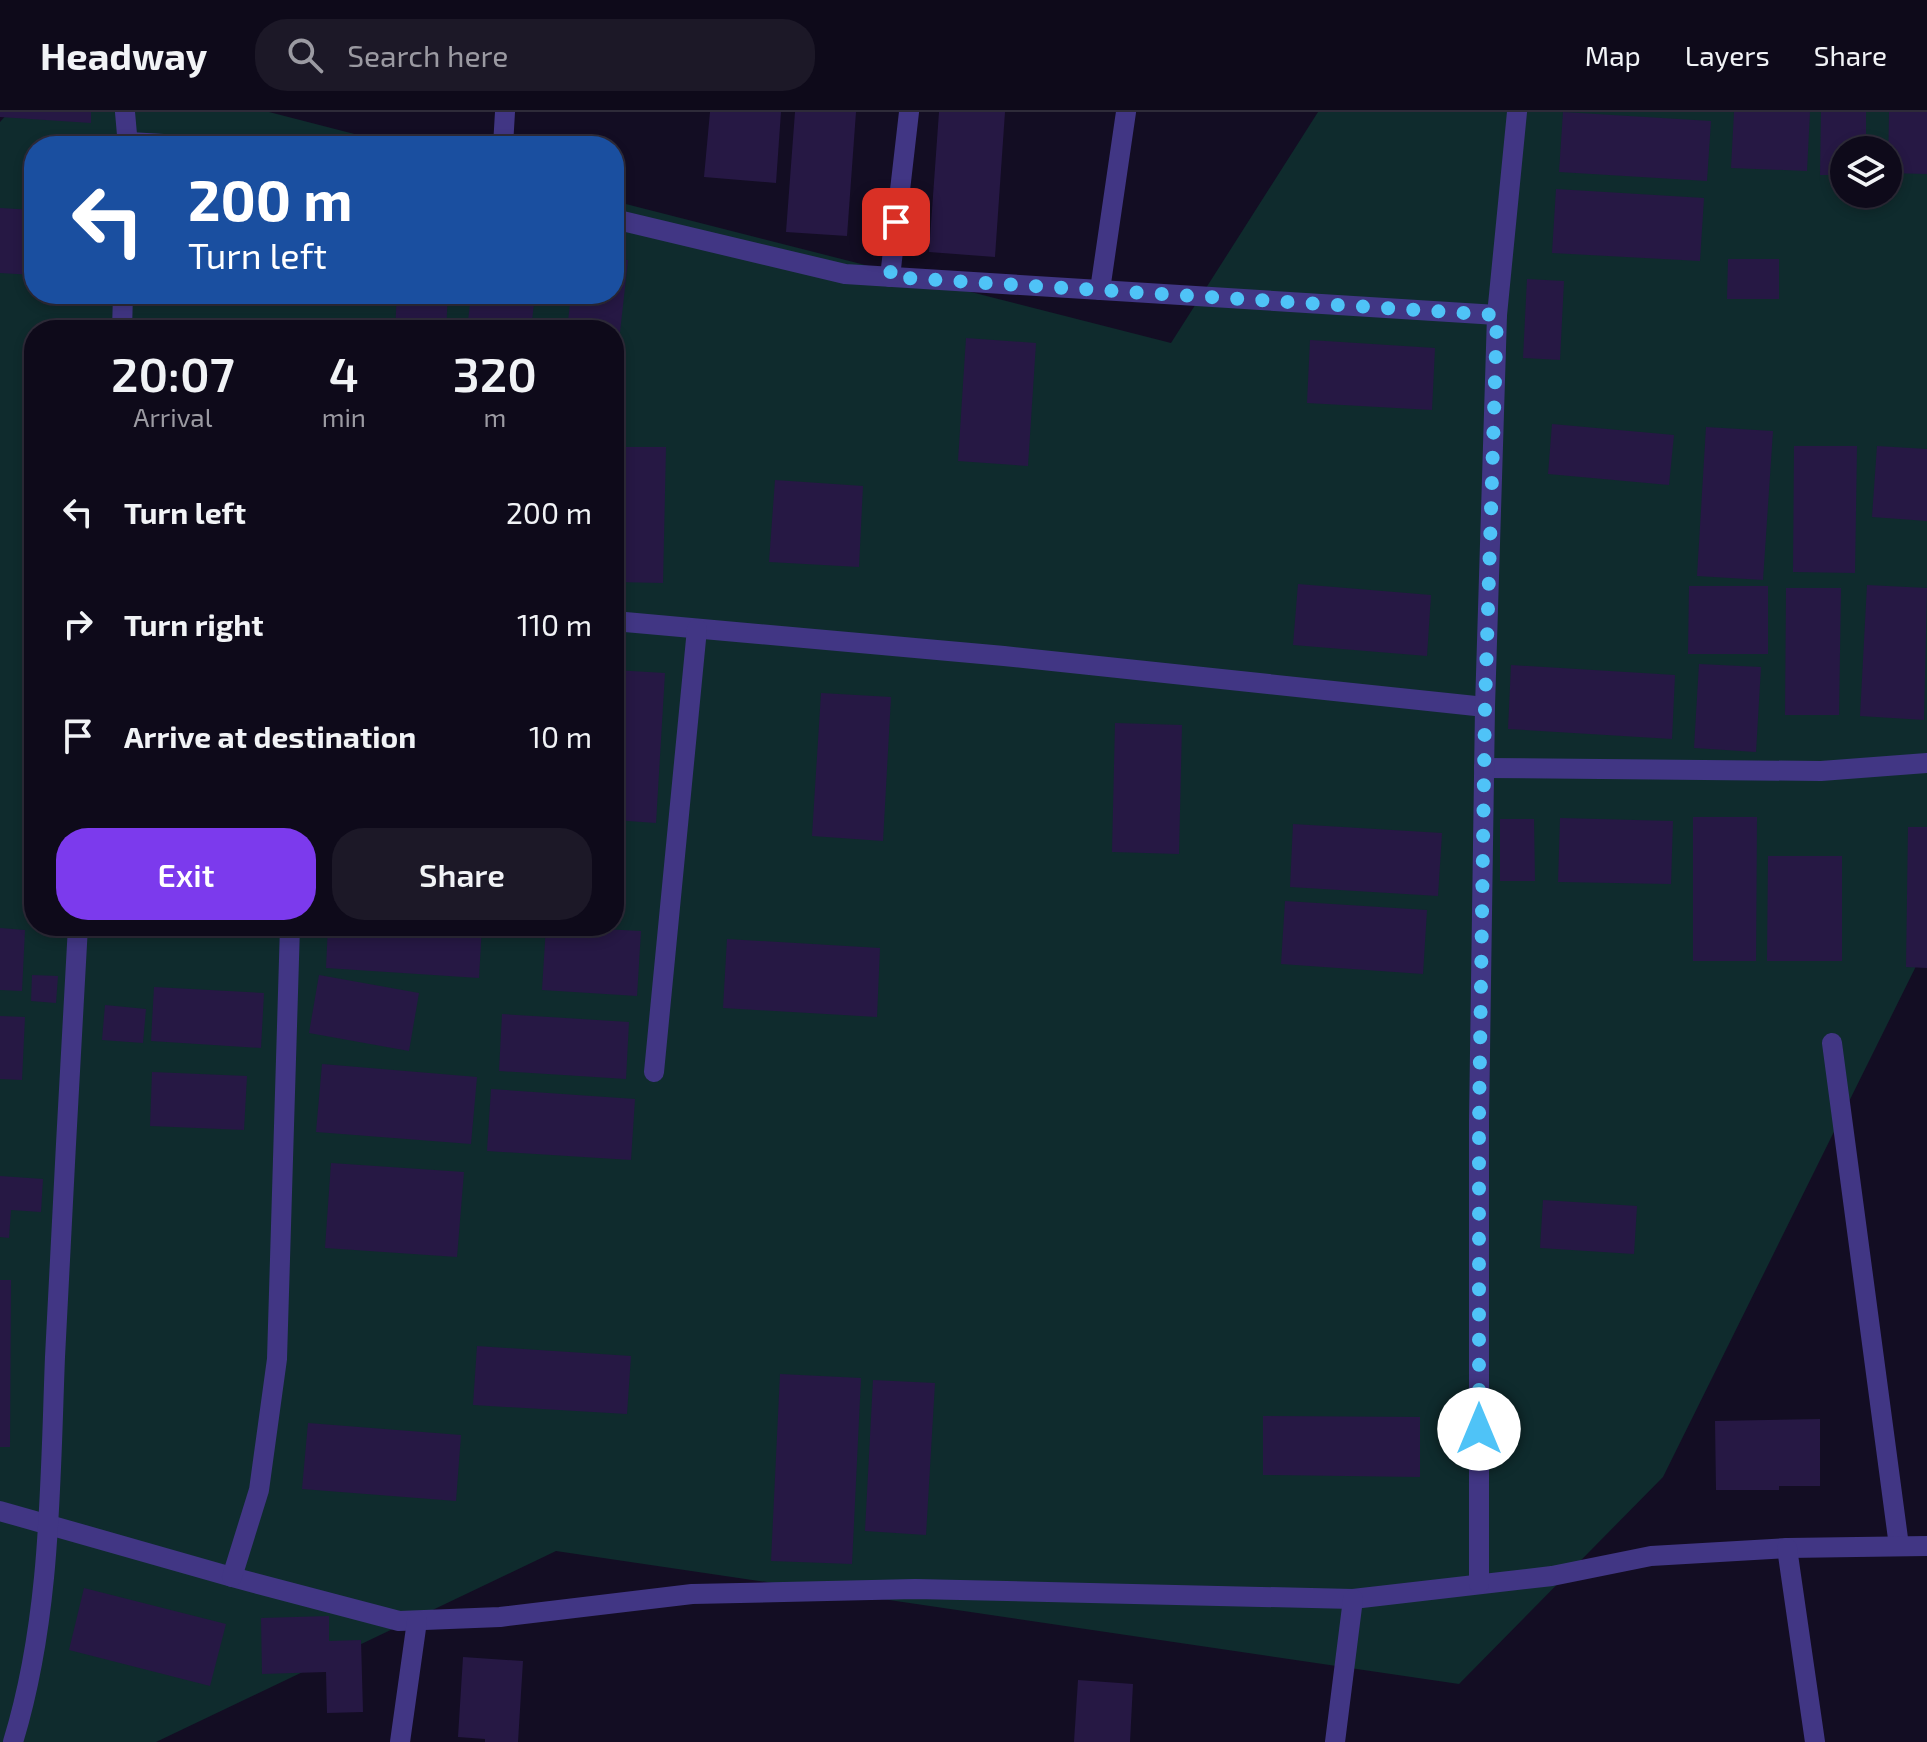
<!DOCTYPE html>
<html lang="en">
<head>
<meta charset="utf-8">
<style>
  :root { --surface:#0e0a1a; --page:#1c1827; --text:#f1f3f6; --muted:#9b9aa2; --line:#2e2b39; --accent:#7c3aed }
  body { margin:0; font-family:"Exo 2",sans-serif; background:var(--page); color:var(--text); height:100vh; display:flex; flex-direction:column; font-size:30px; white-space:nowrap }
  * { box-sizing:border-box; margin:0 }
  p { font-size:26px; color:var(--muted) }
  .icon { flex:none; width:44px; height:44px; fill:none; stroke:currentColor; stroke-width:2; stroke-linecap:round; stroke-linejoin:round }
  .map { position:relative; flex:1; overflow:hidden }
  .details { position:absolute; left:24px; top:208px; width:600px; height:616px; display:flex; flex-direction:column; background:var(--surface); border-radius:32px; box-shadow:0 4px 12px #0003,0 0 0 2px var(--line) }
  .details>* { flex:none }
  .top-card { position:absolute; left:24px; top:24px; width:600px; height:168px; border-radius:32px; box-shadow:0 4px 12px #0003,0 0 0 2px var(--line); background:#1a4fa0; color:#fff; overflow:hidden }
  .fabs { position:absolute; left:1830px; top:24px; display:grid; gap:16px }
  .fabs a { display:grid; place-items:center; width:72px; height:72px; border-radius:50%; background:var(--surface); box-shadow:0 4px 12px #0003,0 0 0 2px var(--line); font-size:40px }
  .pin { position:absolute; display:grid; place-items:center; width:68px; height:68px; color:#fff; margin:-34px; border-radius:16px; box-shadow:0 4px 12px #0006 }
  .me { position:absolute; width:88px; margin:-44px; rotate:0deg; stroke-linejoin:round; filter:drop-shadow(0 0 6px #0008) }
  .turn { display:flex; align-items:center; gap:28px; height:168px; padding:0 32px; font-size:36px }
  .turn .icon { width:104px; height:104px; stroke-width:2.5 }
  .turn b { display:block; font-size:56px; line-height:68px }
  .eta { display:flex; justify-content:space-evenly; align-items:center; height:136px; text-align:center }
  .eta b { font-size:48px; font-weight:600; line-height:56px }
  .primary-button { display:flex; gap:16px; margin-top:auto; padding:16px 32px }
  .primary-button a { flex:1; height:92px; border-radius:32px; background:var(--accent); color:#fff; font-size:32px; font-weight:600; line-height:92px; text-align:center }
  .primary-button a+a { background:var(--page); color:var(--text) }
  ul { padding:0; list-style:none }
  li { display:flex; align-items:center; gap:24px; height:112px; padding:0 32px }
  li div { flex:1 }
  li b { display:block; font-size:30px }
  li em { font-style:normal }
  header { display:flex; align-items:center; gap:48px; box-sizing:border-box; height:112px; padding:0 40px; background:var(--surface); border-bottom:2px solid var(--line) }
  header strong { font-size:38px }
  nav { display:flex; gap:44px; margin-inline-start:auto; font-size:28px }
  .search { width:560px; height:72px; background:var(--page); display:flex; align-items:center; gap:20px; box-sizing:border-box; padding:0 28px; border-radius:32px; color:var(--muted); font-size:30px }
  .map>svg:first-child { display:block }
  .green { fill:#0f2b2d; fill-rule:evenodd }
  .building { fill:#261844 }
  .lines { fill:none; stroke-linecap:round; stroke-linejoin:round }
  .street { stroke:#413684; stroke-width:20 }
  .route { stroke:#4fc3f7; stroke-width:14; stroke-dasharray:0 25.2 }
</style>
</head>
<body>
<header>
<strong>Headway</strong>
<div class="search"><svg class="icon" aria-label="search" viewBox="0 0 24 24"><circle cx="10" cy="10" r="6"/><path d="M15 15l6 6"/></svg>Search here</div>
<nav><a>Map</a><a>Layers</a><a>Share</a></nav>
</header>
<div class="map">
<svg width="1927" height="1630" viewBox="0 0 1927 1630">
  <rect width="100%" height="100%" fill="#130d23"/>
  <!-- green -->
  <path class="green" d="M9 0H269L401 34H34V182H614V89L1171 231 1318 0H1927V832L1663 1365 1459 1572 556 1439 156 1630H0V10ZM1844 38H1888V82H1844ZM34 218H614V814H34Z"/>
  <!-- building -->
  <g class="building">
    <polygon points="0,0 91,0 91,11 0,5"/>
    <polygon points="710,0 781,0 776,71 704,65"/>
    <polygon points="795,0 856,0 847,124 786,120"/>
    <polygon points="939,0 1005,0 995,145 929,140"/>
    <polygon points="1563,0 1711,9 1707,69 1559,60"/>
    <polygon points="1734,0 1810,0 1807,59 1731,56"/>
    <polygon points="1821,0 1866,0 1866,38 1844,38 1844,63 1820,63"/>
    <polygon points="1889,0 1927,0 1927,62 1888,61"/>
    <polygon points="1556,77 1704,86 1700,149 1552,141"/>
    <polygon points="0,96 34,98 34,163 0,161"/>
    <polygon points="614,147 628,148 616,257 614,257 614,218 567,218 571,182 614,182"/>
    <polygon points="1728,147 1779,147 1779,187 1727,187"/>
    <polygon points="1527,167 1564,169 1560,248 1523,246"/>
    <polygon points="397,182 448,182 446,218 395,218"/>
    <polygon points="471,182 535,182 531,218 467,218"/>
    <polygon points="966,226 1036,231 1028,354 958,349"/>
    <polygon points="1310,228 1435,236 1432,298 1307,291"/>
    <polygon points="1552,312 1674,323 1669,373 1548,362"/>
    <polygon points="1706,315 1773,319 1763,468 1697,464"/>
    <polygon points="1794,334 1857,334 1855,461 1793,460"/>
    <polygon points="1877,334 1927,337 1927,409 1872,405"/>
    <polygon points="614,335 666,335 663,471 614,470"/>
    <polygon points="775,368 863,374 859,455 769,450"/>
    <polygon points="1298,472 1431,483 1427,544 1293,533"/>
    <polygon points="1867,473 1927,476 1924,608 1860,604"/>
    <polygon points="1689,474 1768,474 1768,542 1688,542"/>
    <polygon points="1786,476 1841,476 1839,603 1785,603"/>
    <polygon points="1699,552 1761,555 1756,640 1694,636"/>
    <polygon points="1511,553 1675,563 1672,627 1508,617"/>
    <polygon points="614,558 665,561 656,711 614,708"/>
    <polygon points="821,581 891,585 883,729 812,724"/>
    <polygon points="1115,611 1182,613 1179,742 1112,740"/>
    <polygon points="1693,705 1757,705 1756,849 1693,849"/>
    <polygon points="1560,706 1673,709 1671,772 1558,770"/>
    <polygon points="1500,707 1534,707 1535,769 1500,769"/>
    <polygon points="1293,712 1442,721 1438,784 1290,775"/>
    <polygon points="1908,715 1927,715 1927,856 1906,855"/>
    <polygon points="1768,744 1842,744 1842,849 1767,849"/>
    <polygon points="1285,789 1427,798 1423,862 1281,852"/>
    <polygon points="328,814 482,814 479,866 326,856"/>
    <polygon points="546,814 641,819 637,884 542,878"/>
    <polygon points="0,816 25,818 22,879 0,878"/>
    <polygon points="727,827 880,836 877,905 723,896"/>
    <polygon points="32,863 58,864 56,891 31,889"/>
    <polygon points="319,863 419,881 409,939 309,921"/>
    <polygon points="154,875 264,881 261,936 151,929"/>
    <polygon points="105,893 146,897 143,931 102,928"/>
    <polygon points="502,902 629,910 626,967 499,959"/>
    <polygon points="0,904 25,905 22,968 0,967"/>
    <polygon points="322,952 477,965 471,1032 316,1020"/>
    <polygon points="152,960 247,964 244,1018 150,1014"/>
    <polygon points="491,977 635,987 631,1048 487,1039"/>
    <polygon points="331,1051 464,1060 457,1145 325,1136"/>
    <polygon points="0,1064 43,1067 41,1100 11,1098 9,1126 0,1125"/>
    <polygon points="1543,1088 1637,1094 1634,1142 1540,1136"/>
    <polygon points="0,1168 11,1168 10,1335 0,1335"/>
    <polygon points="477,1234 631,1244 627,1302 473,1293"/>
    <polygon points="780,1262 861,1266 852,1452 771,1449"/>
    <polygon points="873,1268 935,1271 926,1423 865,1419"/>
    <polygon points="1263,1304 1420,1305 1420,1365 1263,1363"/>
    <polygon points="1820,1307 1820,1374 1779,1374 1779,1378 1716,1378 1715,1309"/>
    <polygon points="308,1311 461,1323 456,1389 302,1377"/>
    <polygon points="84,1476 226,1512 210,1574 69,1538"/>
    <polygon points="329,1504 329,1529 361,1528 363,1600 327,1601 326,1560 262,1562 261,1506"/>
    <polygon points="463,1545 523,1549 518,1630 485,1630 485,1627 458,1625"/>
    <polygon points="1078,1568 1133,1572 1130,1630 1074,1630"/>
  </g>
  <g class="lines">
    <!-- street -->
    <g class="street">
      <polyline points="125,0 128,34"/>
      <polyline points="129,30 198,34"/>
      <polyline points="503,34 505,0"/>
      <polyline points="614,107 845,162 1497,203"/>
      <polyline points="890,165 909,0"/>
      <polyline points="1100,178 1126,0"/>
      <polyline points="122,218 123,182"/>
      <polyline points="614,509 1004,544 1485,595"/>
      <polyline points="1484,656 1821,659 1927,651"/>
      <polyline points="1832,931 1899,1434"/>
      <polyline points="654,960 697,517"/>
      <polyline points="0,1399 232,1465 399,1509 500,1505 692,1482 915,1477 1353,1487 1552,1464 1651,1444 1787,1436 1927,1434"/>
      <polyline points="1787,1436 1815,1630"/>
      <polyline points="232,1465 259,1378 277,1247 290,814"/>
      <polyline points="1479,1472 1479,1009 1485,595 1497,203 1517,0"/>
      <path d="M13 1630C51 1506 50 1373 55 1245 62 1101 70 958 78 814"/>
      <polyline points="400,1630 417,1509"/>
      <polyline points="1335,1630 1353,1487"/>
    </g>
  </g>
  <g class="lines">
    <!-- route -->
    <polyline class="route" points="896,110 890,165 1497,203 1485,595 1479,1009 1479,1317"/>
  </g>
</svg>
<div class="fabs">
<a><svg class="icon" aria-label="layers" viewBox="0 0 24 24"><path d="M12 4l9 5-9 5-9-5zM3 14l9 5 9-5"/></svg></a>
</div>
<div class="pin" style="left:896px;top:110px;background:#d93025"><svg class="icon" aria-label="arrive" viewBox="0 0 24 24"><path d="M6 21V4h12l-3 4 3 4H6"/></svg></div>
<svg class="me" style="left:1479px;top:1317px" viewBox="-20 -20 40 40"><circle r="19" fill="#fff"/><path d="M0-13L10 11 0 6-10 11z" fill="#4fc3f7"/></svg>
<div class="top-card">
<div class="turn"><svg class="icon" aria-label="left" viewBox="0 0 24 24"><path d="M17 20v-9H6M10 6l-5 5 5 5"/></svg><div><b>200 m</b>Turn left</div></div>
</div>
<section class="details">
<div class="eta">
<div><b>20:07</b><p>Arrival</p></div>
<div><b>4</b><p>min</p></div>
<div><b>320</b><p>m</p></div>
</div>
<ul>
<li><svg class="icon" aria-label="left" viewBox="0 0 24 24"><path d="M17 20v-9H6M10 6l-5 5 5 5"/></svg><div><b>Turn left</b></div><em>200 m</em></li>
<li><svg class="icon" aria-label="right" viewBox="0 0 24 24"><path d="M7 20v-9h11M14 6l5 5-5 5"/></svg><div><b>Turn right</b></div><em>110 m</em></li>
<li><svg class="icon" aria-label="arrive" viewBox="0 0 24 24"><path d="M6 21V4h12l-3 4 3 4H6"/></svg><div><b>Arrive at destination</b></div><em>10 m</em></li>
</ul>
<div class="primary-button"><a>Exit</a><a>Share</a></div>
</section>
</div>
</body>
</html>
